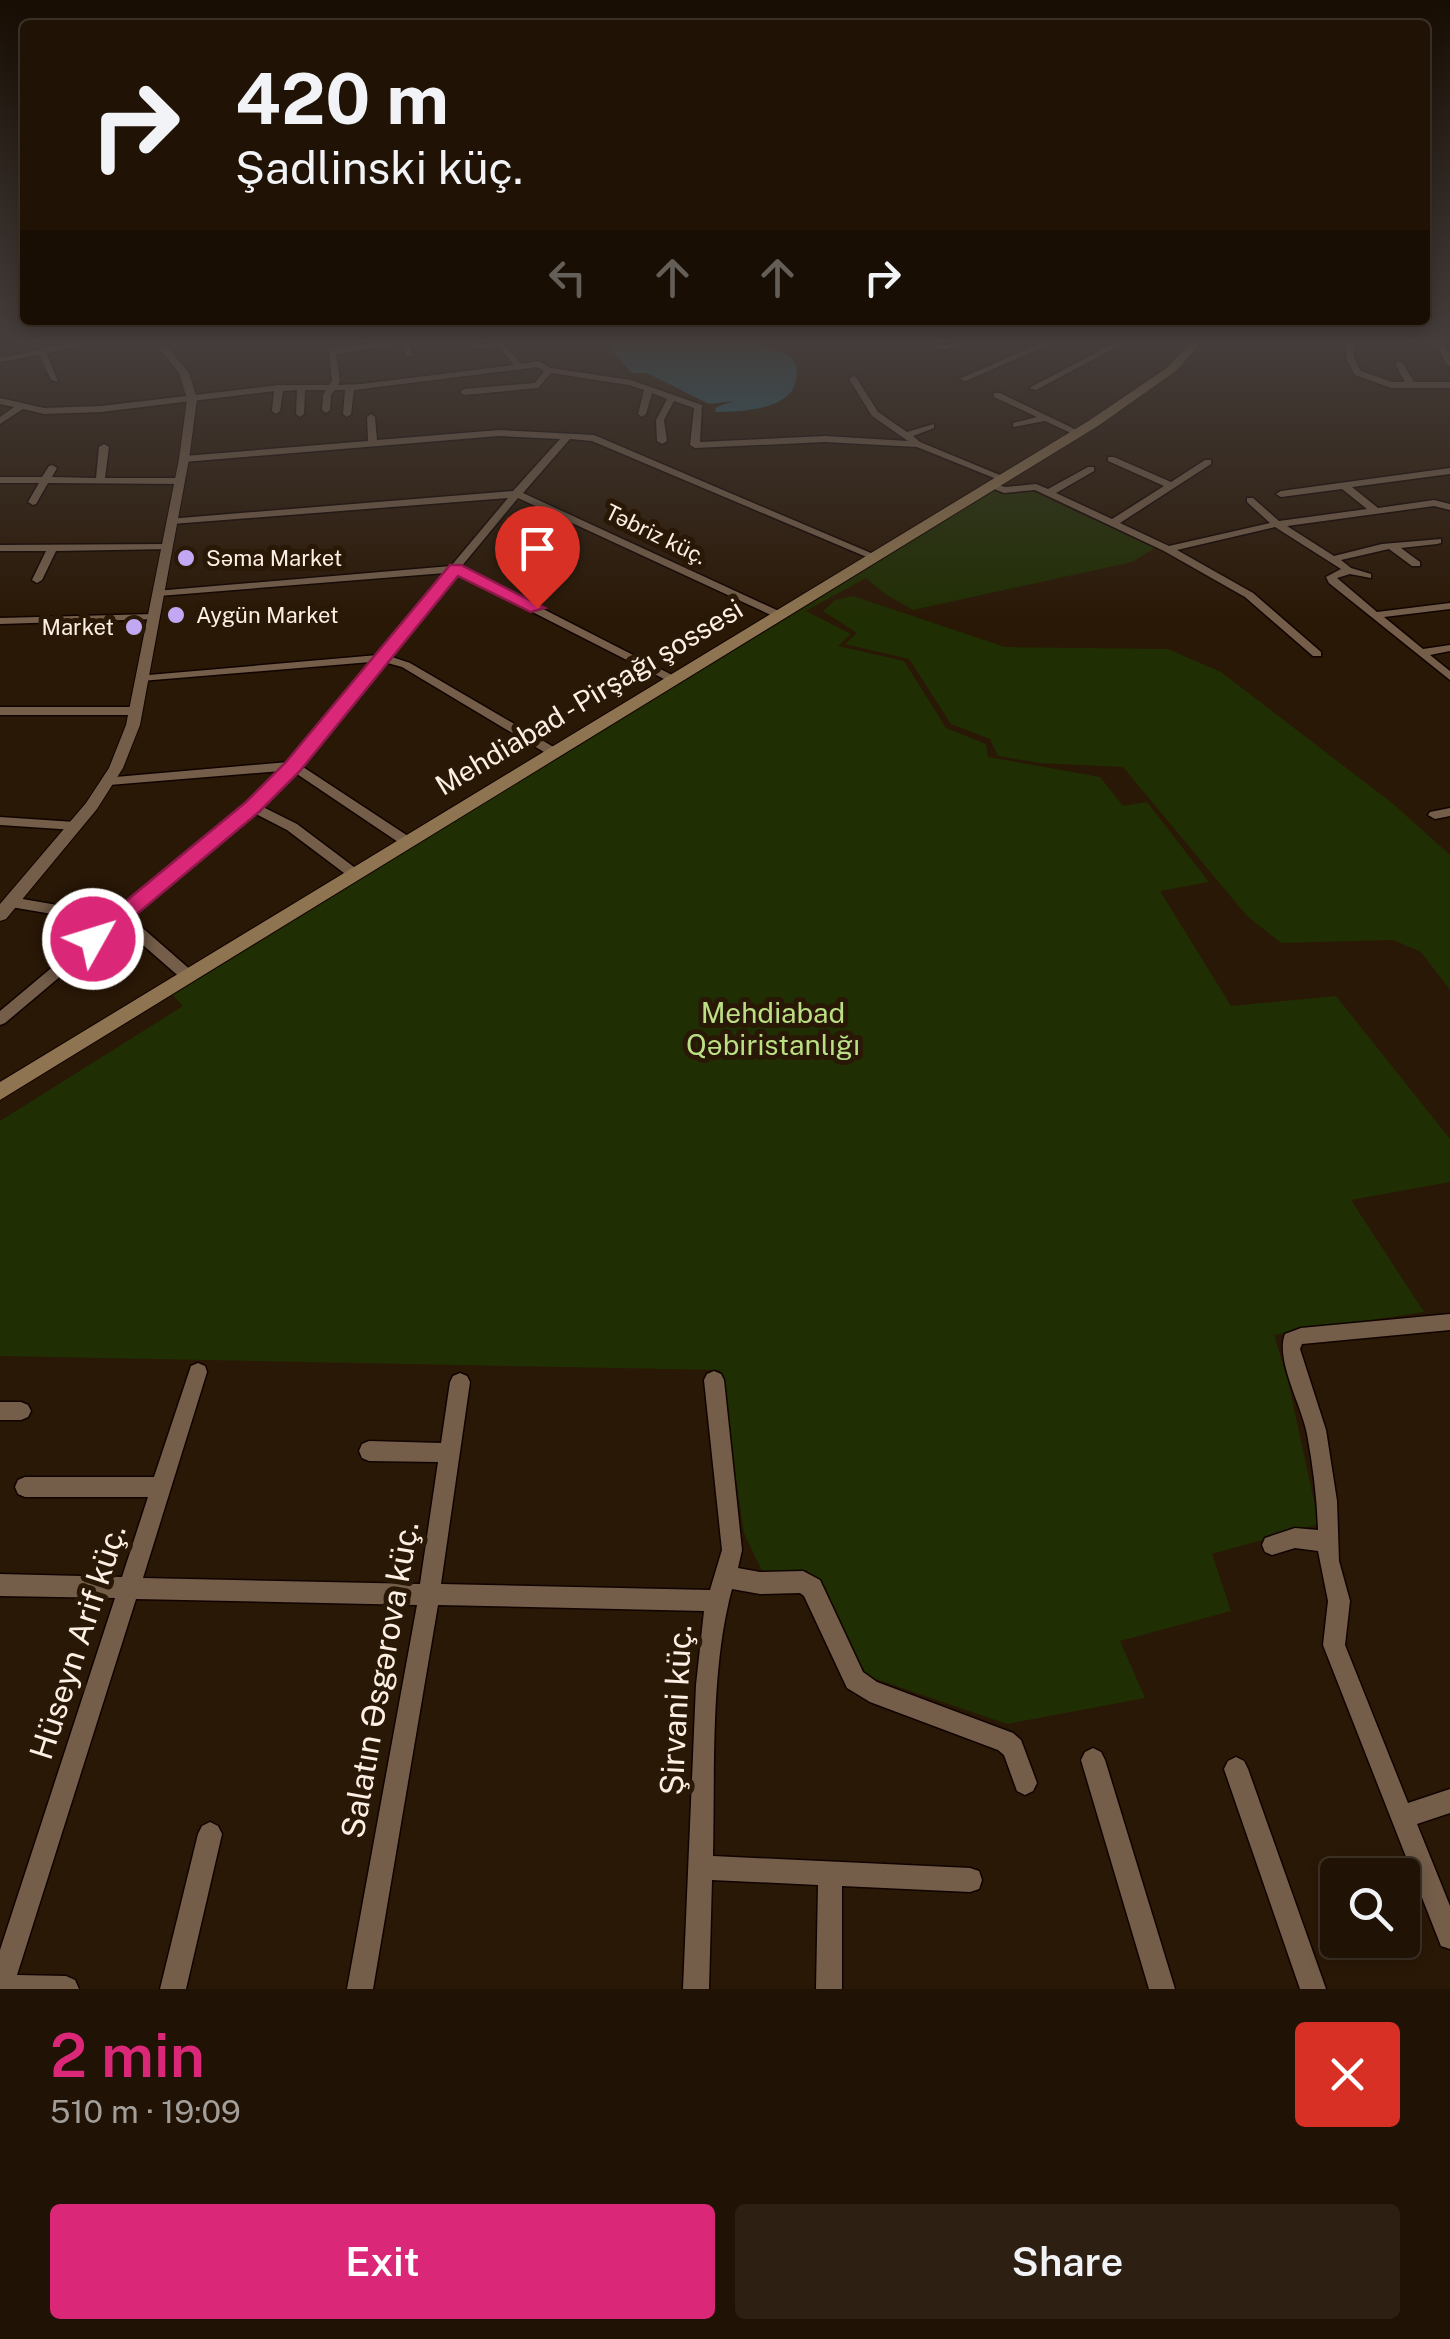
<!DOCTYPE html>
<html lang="en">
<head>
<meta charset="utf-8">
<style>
  :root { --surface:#201204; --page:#2d2013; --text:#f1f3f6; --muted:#a29e9a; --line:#3d3226; --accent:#db2777 }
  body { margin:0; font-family:"Public Sans",sans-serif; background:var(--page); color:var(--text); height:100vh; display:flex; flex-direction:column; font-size:38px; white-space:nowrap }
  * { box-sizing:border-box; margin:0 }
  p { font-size:32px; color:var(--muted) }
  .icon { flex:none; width:55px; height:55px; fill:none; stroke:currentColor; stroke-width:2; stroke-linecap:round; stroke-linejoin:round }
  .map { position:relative; height:1989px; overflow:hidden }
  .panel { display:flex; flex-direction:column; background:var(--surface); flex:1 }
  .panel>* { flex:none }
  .hud { position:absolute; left:20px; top:20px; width:1410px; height:305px; border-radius:10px; box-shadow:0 5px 15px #0003,0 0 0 2px var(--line); background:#201204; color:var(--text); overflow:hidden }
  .tools { position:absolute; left:1320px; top:1858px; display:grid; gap:20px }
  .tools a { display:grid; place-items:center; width:100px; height:100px; border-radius:10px; background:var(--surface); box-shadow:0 5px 15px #0003,0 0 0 2px var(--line); font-size:50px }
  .pin { position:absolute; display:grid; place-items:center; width:85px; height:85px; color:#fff; margin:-102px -42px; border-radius:50% 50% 50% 0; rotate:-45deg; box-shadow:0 0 10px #0007 }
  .pin .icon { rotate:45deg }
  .me { position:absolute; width:110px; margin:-55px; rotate:51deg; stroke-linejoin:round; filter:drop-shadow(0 0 8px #0008) }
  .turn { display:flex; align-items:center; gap:35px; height:210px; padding:0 50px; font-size:45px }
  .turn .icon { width:130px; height:130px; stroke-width:2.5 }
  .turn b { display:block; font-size:70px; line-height:85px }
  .lanes { display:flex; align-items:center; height:95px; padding:0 50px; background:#0003; justify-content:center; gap:50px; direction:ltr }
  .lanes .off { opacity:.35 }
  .round { display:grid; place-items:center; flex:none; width:105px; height:105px; border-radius:10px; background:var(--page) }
  .headline { display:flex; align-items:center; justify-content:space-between; height:170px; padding:0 50px }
  h1 { font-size:60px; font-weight:600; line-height:75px; color:var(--accent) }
  .action { display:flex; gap:20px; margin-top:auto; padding:20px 50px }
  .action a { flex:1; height:115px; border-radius:10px; background:var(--accent); color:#fff; font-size:40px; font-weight:600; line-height:115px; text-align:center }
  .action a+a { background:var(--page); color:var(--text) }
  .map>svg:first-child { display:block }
  .green { fill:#202e03 }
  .water { fill:#276b7f }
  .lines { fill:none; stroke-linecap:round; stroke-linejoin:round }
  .minor-casing { stroke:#110300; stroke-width:3 }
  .tertiary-casing { stroke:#110300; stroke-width:2 }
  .secondary-casing { stroke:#110300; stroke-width:2 }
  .minor { fill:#745e4a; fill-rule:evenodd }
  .tertiary { fill:#745e4a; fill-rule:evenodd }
  .secondary { fill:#8e7450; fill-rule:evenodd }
  .route { fill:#db2777; stroke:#8e194d; stroke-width:2.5 }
  .poi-dot { fill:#c2a8f3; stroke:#2a1806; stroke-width:4 }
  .labels { text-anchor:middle; stroke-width:10; stroke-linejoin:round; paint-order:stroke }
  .far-street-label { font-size:22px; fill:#fcefe4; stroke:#2a1806 }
  .far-poi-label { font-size:22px; fill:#fcefe4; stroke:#2a1806; text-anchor:start }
  .street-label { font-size:28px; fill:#fcefe4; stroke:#2a1806 }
  .park-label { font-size:28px; fill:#bbdf85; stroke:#2a1806 }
  .near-street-label { font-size:32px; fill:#fcefe4; stroke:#2a1806 }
</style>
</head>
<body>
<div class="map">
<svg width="1450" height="1989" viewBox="0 0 1450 1989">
  <rect width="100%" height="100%" fill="#2a1806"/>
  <!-- green -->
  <g class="green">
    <polygon points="1025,488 1155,548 1132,562 913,610 885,594 866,578 806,611 851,634 838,646 904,661 946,728 986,744 988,757 1100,777 1123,806 1147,802 1209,882 1160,891 1231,1006 1336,996 1450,1139 1450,1182 1351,1200 1424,1312 1274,1335 1288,1381 1319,1524 1212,1554 1231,1611 1120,1641 1145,1698 1007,1724 867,1676 807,1570 764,1575 744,1533 720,1370 0,1356 0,1121 183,1006 172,994 990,491 1014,493"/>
    <polygon points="853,596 1005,647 1168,649 1221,672 1392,803 1450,855 1450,990 1421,952 1393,940 1281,943 1247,916 1123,767 1039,763 998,756 990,739 951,724 909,659 845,644 857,633 823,611 835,600"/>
  </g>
  <!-- water -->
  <path class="water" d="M612 340H754L791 357C798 365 797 370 796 380 791 410 741 412 716 412L715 408 733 401 709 404 647 373H632L612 351Z"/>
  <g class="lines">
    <!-- minor casing -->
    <g class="minor-casing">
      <g id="minor">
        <polygon points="87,340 104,340 47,353 58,382 51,380 39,355 0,362 0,358"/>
        <polygon points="395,340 408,340 413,356 407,356 402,344 336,354 340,381 338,385 361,384 514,365 499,347 476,348 472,346 501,342 522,364 538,361 551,368 631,380 702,405 700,442 825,436 908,441 872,416 849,379 853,376 856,377 878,412 907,432 934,424 934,428 913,436 920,442 1007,478 999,480 917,447 825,442 695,448 690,445 694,408 674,401 664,420 667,441 662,444 657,441 656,420 667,399 652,393 646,414 642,417 638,414 644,390 629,385 551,373 538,388 464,395 460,392 464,389 535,383 544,371 537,367 354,390 351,414 347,417 343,414 345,390 335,390 331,395 330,410 326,413 322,410 323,395 326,390 305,390 304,414 300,417 296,414 297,390 283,391 280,411 276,414 272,411 274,391 101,412 44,414 23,409 0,424 0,417 14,407 0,404 0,398 44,408 101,406 279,385 329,385 332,381 329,350"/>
        <path d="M915 340C926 340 937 346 947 345 956 344 961 340 970 341L945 350Z"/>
        <polygon points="1048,340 1059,340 966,381 959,379"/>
        <polygon points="1120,340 1130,340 1036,390 1029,388"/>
        <polygon points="1345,340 1353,340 1354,358 1361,371 1392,382 1405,382 1395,364 1399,361 1402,362 1414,382 1450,382 1450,388 1391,388 1355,375 1346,358"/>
        <polygon points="1435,340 1443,340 1450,355 1450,367 1446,364"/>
        <polygon points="994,393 1000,393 1083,433 1075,435 1045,421 1013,427 1013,423 1037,417 994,397"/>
        <polygon points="371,414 375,417 377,440 499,430 594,435 878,556 869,558 592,441 570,439 523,493 781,612 781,616 773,616 518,498 461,567 676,677 676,681 668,681 456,573 389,656 410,663 557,749 557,755 549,755 402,667 384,662 300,765 411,838 413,841 411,844 401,844 294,772 261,806 297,824 358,870 360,873 358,876 348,876 287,830 254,813 128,920 138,924 193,972 195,976 193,980 183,980 128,932 119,927 5,1023 0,1025 0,1011 105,923 11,907 6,905 4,902 6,899 11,897 115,915 248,804 281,771 109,785 104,784 104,778 289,762 371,662 141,681 137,680 137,676 378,655 445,573 159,596 155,595 155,591 451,566 508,498 172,524 167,521 168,519 513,491 560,439 499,436 184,462 179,459 184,456 368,441 367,417"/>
        <polygon points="104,444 109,447 105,478 180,478 185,481 180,484 48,483 36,504 33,505 28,502 39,483 0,483 0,477 42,477 49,466 52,465 57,468 52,477 96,478 99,447"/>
        <polygon points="1108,457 1114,457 1171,482 1205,460 1211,460 1211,464 1120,523 1169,546 1270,523 1247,502 1247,498 1253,498 1279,521 1367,509 1342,489 1281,497 1276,494 1281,491 1450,468 1450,474 1352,487 1378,508 1434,500 1450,504 1450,510 1434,506 1287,526 1334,556 1382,544 1441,539 1441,543 1437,544 1401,548 1420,562 1420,566 1412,566 1389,549 1341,560 1351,568 1371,574 1371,578 1350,574 1337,578 1377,612 1450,603 1450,609 1384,617 1423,649 1450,645 1450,651 1430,655 1450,671 1450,680 1329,583 1326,577 1341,569 1275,527 1177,550 1253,593 1321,652 1321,656 1313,656 1245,597 1164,551 1035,490 1004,493 984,485 989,482 1005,487 1036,484 1048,489 1088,467 1094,467 1094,471 1056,493 1112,519 1164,486 1108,461"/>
        <polygon points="168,544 172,545 172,549 56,551 42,580 37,583 32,580 46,551 0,551 0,545"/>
        <polygon points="154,614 158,615 158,619 0,624 0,618"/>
        <polygon points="0,707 135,707 141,711 135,715 0,715"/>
        <polygon points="1450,808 1450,816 1435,819 1428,815 1430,812"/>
        <polygon points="0,817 75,822 82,826 75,830 0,825"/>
        <path d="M1450 1314V1330L1302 1344 1300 1349 1326 1430 1337 1501 1339 1561 1350 1601 1345 1645 1408 1803 1450 1789V1813L1417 1824 1450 1906V1949L1441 1946 1323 1645 1328 1601 1318 1551 1295 1548 1272 1555 1265 1552 1262 1545 1265 1538 1295 1528 1318 1530C1317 1498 1313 1466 1307 1434 1302 1406 1275 1360 1285 1334L1301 1328Z"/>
        <path d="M198 1363 205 1366 207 1372 143 1578 420 1584 438 1462 369 1461 362 1458 359 1451 362 1444 369 1441 441 1443 450 1382 453 1376 460 1373 467 1376 470 1382 441 1584 710 1590 722 1550 704 1380 707 1374 714 1371 721 1374 724 1380 742 1550 738 1568 760 1572 803 1571 820 1580 863 1672 877 1682 1013 1733 1021 1740 1037 1783 1033 1791 1025 1795 1017 1791 1004 1755 998 1750 870 1702 847 1688 804 1596 800 1593 760 1594 732 1589C710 1670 715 1771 713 1856L970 1868 979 1871 982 1880 979 1889 970 1892 842 1886V1989H816L818 1885 712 1880 709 1989H683L696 1685 704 1611 438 1605 373 1989H347L417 1605 136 1599 17 1975 66 1976 75 1980 79 1989H0V1950L115 1598 0 1596V1574L122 1577 148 1497H25L18 1494 15 1487 18 1480 25 1477H154L191 1366Z"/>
        <polygon points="0,1402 21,1402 28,1405 31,1411 28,1417 21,1420 0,1420"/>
        <polygon points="1093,1748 1101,1752 1105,1760 1175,1989 1149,1989 1081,1760 1085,1752"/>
        <polygon points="1236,1757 1244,1761 1248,1769 1326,1989 1300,1989 1224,1769 1228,1761"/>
        <polygon points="210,1822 218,1826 222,1834 186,1989 160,1989 198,1834 202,1826"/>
      </g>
    </g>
    <!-- tertiary casing -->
    <g class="tertiary-casing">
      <polygon id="tertiary" points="152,340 162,340 189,373 197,399 189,459 140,725 123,768 97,809 6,919 0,921 0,904 86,803 109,768 126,725 179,459 187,399 179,373"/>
    </g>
    <!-- secondary casing -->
    <g class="secondary-casing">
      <polygon id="secondary" points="1193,340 1204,340 1176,371 1098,426 0,1100 0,1082 1090,420 1168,367"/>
    </g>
    <!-- minor -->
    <use href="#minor" class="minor"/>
    <!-- tertiary -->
    <use href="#tertiary" class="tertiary"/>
    <!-- secondary -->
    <use href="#secondary" class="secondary"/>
  </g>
  <!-- sky -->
  <linearGradient id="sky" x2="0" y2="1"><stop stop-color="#170d03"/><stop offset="0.55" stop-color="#443d3b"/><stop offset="1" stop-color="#443d3b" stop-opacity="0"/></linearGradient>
  <rect width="1450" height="619" fill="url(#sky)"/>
  <!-- route -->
  <polygon class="route" points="450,565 461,565 545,608 531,612 458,576 300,771 260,811 101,944 86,944 82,939 86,934 246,802 286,762"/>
  <!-- markers -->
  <g class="poi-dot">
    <circle cx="186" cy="558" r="10"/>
    <circle cx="176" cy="615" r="10"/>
    <circle cx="134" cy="627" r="10"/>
  </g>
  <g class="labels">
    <!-- far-street labels -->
    <g class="far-street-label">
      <text transform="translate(656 534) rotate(26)" y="8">Təbriz küç.</text>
    </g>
    <!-- far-poi labels -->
    <g class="far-poi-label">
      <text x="206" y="566">Səma Market</text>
      <text x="196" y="623">Aygün Market</text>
      <text x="114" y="635" text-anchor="end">Market</text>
    </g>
    <!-- street labels -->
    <g class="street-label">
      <text transform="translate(589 697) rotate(-31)" y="10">Mehdiabad - Pirşağı şossesi</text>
    </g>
    <!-- park labels -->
    <g class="park-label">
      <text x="773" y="1023">Mehdiabad<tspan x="773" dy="32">Qəbiristanlığı</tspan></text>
    </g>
    <!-- near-street labels -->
    <g class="near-street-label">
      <text transform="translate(78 1642) rotate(-72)" y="11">Hüseyn Arif küç.</text>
      <text transform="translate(380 1680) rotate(-80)" y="11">Salatın Əsgərova küç.</text>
      <text transform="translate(676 1710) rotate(-87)" y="11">Şirvani küç.</text>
    </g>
  </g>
</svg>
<div class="tools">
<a><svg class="icon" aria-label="search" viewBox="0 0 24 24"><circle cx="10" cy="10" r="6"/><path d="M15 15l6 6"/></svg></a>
</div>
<div class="pin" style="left:537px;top:608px;background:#d93025"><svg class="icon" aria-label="arrive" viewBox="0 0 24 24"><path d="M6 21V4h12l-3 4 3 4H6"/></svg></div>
<svg class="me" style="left:93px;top:939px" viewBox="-20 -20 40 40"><circle r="17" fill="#db2777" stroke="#fff" stroke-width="3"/><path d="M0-11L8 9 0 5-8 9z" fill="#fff"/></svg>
<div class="hud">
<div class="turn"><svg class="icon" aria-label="right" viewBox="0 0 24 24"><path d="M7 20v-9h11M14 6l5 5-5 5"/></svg><div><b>420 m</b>Şadlinski küç.</div></div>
<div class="lanes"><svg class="icon off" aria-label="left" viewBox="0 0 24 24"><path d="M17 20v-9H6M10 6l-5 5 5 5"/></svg><svg class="icon off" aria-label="ahead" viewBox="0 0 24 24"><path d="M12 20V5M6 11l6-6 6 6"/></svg><svg class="icon off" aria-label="ahead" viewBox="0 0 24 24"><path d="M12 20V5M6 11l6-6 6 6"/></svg><svg class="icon" aria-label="right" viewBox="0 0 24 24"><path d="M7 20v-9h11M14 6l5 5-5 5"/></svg></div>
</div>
</div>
<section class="panel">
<div class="headline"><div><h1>2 min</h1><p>510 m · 19:09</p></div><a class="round" style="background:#d93025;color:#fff"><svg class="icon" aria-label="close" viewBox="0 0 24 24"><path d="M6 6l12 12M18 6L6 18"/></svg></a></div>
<div class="action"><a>Exit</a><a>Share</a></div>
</section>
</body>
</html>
